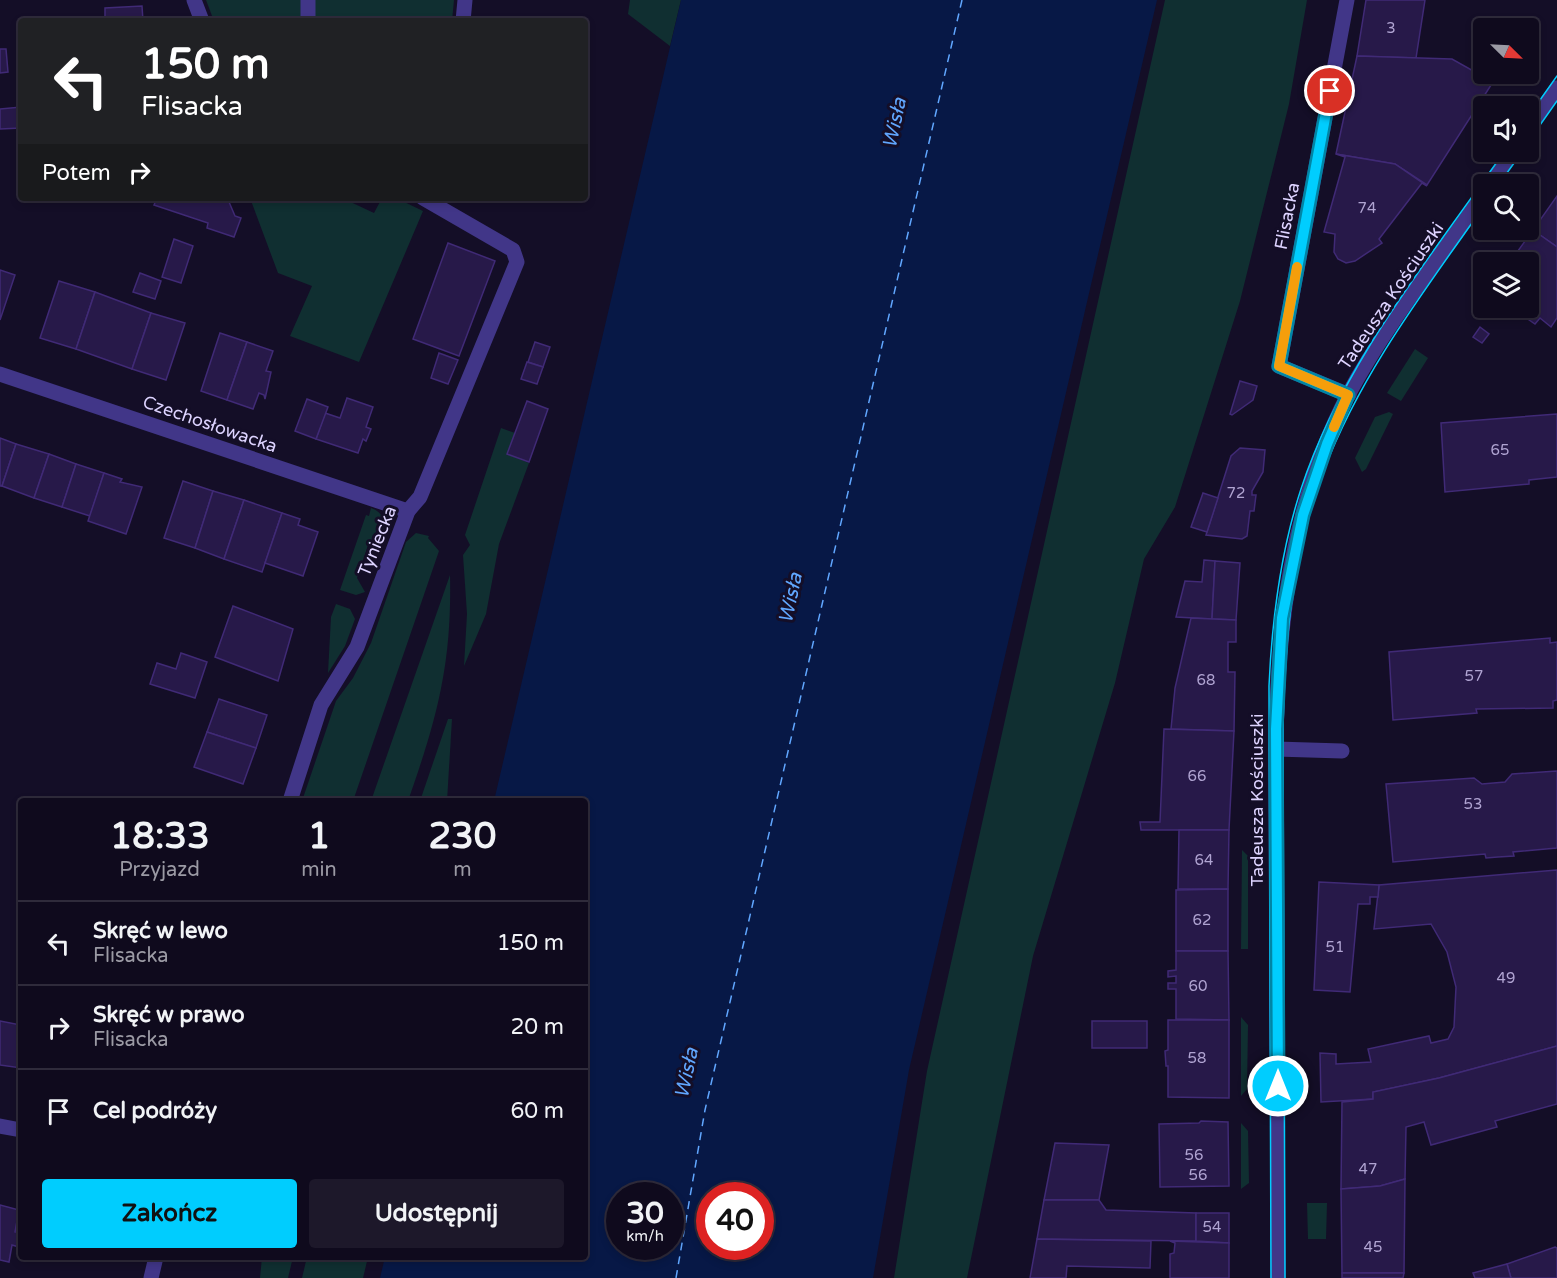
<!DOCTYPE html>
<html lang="pl">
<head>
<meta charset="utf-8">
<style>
  :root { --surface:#0f0a1d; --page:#1d182a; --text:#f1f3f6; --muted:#9b9aa4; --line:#2f2b3b; --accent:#00cdfe }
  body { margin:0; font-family:"Varela Round",sans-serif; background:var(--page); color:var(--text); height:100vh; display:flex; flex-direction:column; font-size:22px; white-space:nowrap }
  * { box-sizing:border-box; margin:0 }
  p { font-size:20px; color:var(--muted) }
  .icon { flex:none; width:33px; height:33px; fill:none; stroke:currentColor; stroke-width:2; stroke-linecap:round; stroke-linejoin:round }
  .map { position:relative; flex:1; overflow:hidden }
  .details { position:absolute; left:18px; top:798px; width:570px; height:462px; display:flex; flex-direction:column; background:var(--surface); border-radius:6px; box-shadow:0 3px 9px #0003,0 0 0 2px var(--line) }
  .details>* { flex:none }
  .top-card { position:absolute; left:18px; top:18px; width:570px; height:183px; border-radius:6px; box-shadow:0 3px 9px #0003,0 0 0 2px var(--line); background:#202124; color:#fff; overflow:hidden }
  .needle { width:39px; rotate:114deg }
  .fabs { position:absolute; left:1473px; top:18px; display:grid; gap:12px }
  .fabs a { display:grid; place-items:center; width:66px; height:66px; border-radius:6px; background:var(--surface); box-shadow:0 3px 9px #0003,0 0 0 2px var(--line); font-size:30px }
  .speed { position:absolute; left:606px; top:1182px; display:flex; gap:12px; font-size:30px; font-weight:700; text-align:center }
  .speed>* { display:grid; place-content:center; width:78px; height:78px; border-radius:50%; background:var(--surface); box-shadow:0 3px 9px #0003,0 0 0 2px var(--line); line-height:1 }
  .speed small { font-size:15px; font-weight:400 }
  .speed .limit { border:9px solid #d22; background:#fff; color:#111 }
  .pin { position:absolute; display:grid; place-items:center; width:51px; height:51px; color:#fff; margin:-26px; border:3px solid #fff; border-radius:50%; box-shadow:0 2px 6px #0007 }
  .me { position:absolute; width:66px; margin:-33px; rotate:0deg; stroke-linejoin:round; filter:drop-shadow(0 0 4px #0008) }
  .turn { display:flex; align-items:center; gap:21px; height:126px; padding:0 24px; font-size:27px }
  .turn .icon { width:78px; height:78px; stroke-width:2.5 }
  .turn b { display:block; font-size:42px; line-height:51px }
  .then { display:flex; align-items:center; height:57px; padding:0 24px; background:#0003; gap:12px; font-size:22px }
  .eta { display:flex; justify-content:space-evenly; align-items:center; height:102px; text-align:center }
  .eta b { font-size:36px; font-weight:700; line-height:42px }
  .action { display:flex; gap:12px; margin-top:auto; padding:12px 24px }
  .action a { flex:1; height:69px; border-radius:6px; background:var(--accent); color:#111; font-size:24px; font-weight:700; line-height:69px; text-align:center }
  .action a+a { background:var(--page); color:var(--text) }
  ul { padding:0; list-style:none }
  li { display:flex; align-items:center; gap:18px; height:84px; padding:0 24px; border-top:2px solid var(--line) }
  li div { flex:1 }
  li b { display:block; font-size:22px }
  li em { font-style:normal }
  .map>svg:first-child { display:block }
  .green { fill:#102f31 }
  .water { fill:#071846; fill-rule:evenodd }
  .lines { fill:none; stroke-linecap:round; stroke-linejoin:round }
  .ferry { stroke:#61a7ff; stroke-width:1.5; stroke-dasharray:8 6; stroke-linecap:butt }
  .building { fill:#271949; stroke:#402a76; stroke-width:1.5 }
  .minor { stroke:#413688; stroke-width:15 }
  .tram { stroke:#00cdfe; stroke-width:1.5 }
  .route-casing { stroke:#0085a5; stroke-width:15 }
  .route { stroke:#00cdfe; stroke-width:10 }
  .slow { stroke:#f59e0b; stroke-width:10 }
  .labels { text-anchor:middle; stroke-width:6; stroke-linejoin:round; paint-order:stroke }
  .number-label { font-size:15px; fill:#b0a4d2 }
  .street-label { font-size:18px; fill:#ddd3ff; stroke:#140e27 }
  .water-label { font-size:20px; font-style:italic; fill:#61a7ff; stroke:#140e27 }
</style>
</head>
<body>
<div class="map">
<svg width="1557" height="1278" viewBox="0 0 1557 1278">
  <rect width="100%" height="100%" fill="#140e27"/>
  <!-- green -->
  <g class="green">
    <polygon points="206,0 454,0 452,21 214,21"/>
    <polygon points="630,0 681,0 670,46 628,14"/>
    <polygon points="1165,0 1307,0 1289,104 1240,301 1175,507 1144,559 1115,683 1033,956 967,1278 894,1278 927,1071"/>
    <polygon points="250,198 342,198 374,213 382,198 396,198 423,211 359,362 290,336 312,286 278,273"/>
    <polygon points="1415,349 1428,358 1401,401 1387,393"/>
    <polygon points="1389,412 1393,414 1366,469 1362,472 1355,458 1375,417"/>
    <polygon points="501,428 515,433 507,454 529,463 499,544 486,614 464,666 467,614 463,555 470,545 465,535"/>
    <path d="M371 508C383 512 388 524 385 535L369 542 357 578 365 592 356 595 340 590 366 515 369 516Z"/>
    <polygon points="416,533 429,536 428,538 439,551 353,801 302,801 336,701 353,678 371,643 406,542"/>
    <path d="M450 575C452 664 437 718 408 801H371Z"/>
    <polygon points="336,604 350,609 355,619 345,646 328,673 331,617"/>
    <polygon points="448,719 452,719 447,801 420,801"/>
    <polygon points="1242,850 1248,856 1248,949 1241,949"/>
    <polygon points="1241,1017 1248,1025 1247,1089 1241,1096"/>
    <polygon points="1241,1123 1248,1131 1249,1183 1241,1189"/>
    <polygon points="1307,1203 1327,1203 1326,1239 1308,1239"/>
    <polygon points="262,1257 293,1257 288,1278 260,1278"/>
    <polygon points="307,1257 368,1257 363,1278 302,1278"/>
  </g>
  <!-- water -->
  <path class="water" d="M681 0H1157L909 1070 873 1278H380L385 1257H585V801H494ZM620 1196H670V1246H620ZM710 1196H760V1246H710Z"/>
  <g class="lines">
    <!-- ferry -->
    <polyline class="ferry" points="676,1278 705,1110 962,0"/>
  </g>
  <!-- building -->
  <g class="building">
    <polygon points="1366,0 1425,0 1416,58 1357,56"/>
    <polygon points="142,6 143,21 105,21 105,8"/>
    <polygon points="0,49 6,49 8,72 0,73"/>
    <polygon points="1357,56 1452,59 1493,82 1427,185 1395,164 1336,154"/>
    <polygon points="21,107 21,128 0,129 0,109"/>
    <polygon points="1336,154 1395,164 1427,186 1422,183 1379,239 1382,243 1355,261 1346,263 1338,259 1334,252 1335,234 1324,232 1345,157"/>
    <polygon points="1557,196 1557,247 1533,230"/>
    <polygon points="157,198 224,198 229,202 235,216 241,218 234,237 207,228 208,223 154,205"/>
    <polygon points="1533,230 1557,247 1557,318 1551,327 1540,318 1535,324 1512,308 1528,308 1528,262 1510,262"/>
    <polygon points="174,239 193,246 181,283 162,277"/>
    <polygon points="448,243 495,261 459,356 413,339"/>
    <polygon points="0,270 15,275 0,320"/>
    <polygon points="140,273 161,281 155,299 133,292"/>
    <polygon points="59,281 95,292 76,349 40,338"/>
    <polygon points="95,292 151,313 132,369 76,349"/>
    <polygon points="151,313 185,323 166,380 132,369"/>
    <polygon points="1480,327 1489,334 1482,343 1473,337"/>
    <polygon points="220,333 247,342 227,400 201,391"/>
    <polygon points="247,342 273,351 266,371 271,372 265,399 264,395 259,393 253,409 227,400"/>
    <polygon points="535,342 550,347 543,367 528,362"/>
    <polygon points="439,353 458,360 448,384 431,378"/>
    <polygon points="527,362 543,367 537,384 521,379"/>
    <polygon points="1240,381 1257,386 1253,400 1232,415 1230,414"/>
    <polygon points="347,398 373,407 366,427 371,429 366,441 363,439 358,453 316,439 325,413 340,418"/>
    <polygon points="307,399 328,407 316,439 295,431"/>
    <polygon points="527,401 548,409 529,462 507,454"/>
    <polygon points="1557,414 1557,477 1529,480 1529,484 1445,492 1441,423"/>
    <polygon points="0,438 16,444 2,486 0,486"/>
    <polygon points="16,444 49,454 34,498 2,486"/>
    <polygon points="1240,448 1265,450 1263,472 1252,491 1252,495 1256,495 1254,511 1250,511 1247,536 1242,539 1206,535 1231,456"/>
    <polygon points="49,454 76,464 62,507 34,498"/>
    <polygon points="76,464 104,473 90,516 62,507"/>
    <polygon points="104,473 122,479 120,482 142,487 126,534 88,521"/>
    <polygon points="183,481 213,491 195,548 164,538"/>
    <polygon points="213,491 244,500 224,559 195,548"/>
    <polygon points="1203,493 1218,498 1207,532 1191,527"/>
    <polygon points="244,500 282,513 262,572 224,559"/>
    <polygon points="282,513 300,519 298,525 318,532 303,576 265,563"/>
    <polygon points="1204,560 1215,561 1212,619 1176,617 1185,581 1202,582"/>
    <polygon points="1215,561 1240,563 1236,620 1212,619"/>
    <polygon points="233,606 293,629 278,681 215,657"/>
    <polygon points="1191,618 1236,620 1236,642 1228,642 1228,672 1235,672 1234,731 1171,729 1175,688"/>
    <polygon points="1550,638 1550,643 1557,642 1557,700 1553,701 1553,708 1476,709 1477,713 1393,720 1389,652"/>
    <polygon points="181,653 207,662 195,698 150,684 157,663 176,669"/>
    <polygon points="219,699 267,715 256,748 207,732"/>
    <polygon points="1164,729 1234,731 1229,830 1141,830 1140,822 1160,822"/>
    <polygon points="207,732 256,748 243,784 194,767"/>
    <polygon points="1557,771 1557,848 1513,852 1514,856 1498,857 1486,858 1485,854 1393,862 1386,784 1474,778 1482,784 1505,782 1512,774"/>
    <polygon points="1179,830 1229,830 1228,889 1178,889"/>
    <polygon points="1557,870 1557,1046 1439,1078 1373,1092 1373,1099 1321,1102 1320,1053 1336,1054 1336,1064 1371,1062 1368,1049 1429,1036 1431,1043 1448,1039 1454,1027 1456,987 1447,952 1431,924 1374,929 1379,885"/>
    <polygon points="1319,882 1379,885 1378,897 1370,897 1370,904 1358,904 1350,992 1314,990"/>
    <polygon points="1228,889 1228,951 1176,951 1176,890"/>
    <polygon points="1176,951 1228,951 1229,1020 1176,1019 1176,989 1168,989 1168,983 1176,983 1176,976 1168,977 1168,971 1176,970"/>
    <polygon points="1168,1020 1229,1020 1229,1098 1168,1097 1168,1066 1166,1066 1165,1051 1168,1050"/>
    <polygon points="0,1021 21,1025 21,1068 0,1065"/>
    <rect x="1092" y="1021" width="55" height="27"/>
    <polygon points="1557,1046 1557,1104 1495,1121 1497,1127 1431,1145 1424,1122 1406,1127 1405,1179 1380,1186 1341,1189 1342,1102 1373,1099 1373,1092 1439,1078"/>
    <polygon points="1201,1121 1228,1122 1229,1186 1160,1187 1159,1124 1199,1123"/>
    <polygon points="1055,1143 1109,1145 1099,1200 1044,1200"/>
    <polygon points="1405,1179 1404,1273 1342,1273 1341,1189 1380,1186"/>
    <polygon points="1044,1200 1099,1200 1106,1210 1196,1213 1196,1241 1037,1239"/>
    <polygon points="0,1205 19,1210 15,1232 21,1233 21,1239 19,1247 12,1245 9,1262 0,1260"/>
    <polygon points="1196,1213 1229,1213 1229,1243 1196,1241"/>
    <polygon points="1037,1239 1151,1241 1150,1268 1067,1266 1066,1278 1030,1278"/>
    <polygon points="1170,1241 1229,1243 1229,1278 1170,1278 1170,1254 1174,1253 1175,1243"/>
    <polygon points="1555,1247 1557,1248 1557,1278 1511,1278 1507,1264"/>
    <polygon points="1507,1264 1511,1278 1475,1278 1473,1273"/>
    <polygon points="1342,1273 1404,1273 1403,1278 1342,1278"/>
  </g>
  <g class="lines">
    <!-- minor -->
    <g class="minor">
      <polyline points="194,0 202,21"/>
      <polyline points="1347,0 1279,366 1349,395"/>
      <polyline points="308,21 308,0"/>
      <polyline points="463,21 465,0"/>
      <polyline points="1528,129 1557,88"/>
      <polyline points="1490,184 1513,152"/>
      <polyline points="0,374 408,511"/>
      <polyline points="1276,749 1342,751"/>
      <polyline points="290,801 321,705 357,647 408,511 420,497 517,262 513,250 423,198"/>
      <polyline points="0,1126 21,1130"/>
      <polyline points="151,1278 156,1257"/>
      <path d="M1278 1278 1276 749C1277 628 1291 504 1348 395 1386 324 1438 260 1484 194"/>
    </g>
    <!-- tram -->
    <g class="tram">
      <polyline points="1528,117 1557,76"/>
      <polyline points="1528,142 1557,101"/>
      <polyline points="1499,184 1522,152"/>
      <path d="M1271 1278 1269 686C1272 619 1280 553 1301 489 1342 364 1430 258 1504 152"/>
      <path d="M1285 1278 1283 728C1285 640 1292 553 1324 470 1361 373 1425 290 1484 206"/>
    </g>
  </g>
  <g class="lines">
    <!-- route casing -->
    <g class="route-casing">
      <polyline id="route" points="1278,1086 1276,729 1282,618 1303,515 1327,444 1348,395 1279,366 1330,91"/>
    </g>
    <!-- route -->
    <use href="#route" class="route"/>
    <!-- slow -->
    <polyline class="slow" points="1297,267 1279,366 1348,395 1334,427"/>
  </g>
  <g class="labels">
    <!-- number labels -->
    <g class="number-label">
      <text x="1391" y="33">3</text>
      <text x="1367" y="213">74</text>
      <text x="1500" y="455">65</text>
      <text x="1236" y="498">72</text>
      <text x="1474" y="681">57</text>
      <text x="1206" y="685">68</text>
      <text x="1197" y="781">66</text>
      <text x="1473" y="809">53</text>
      <text x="1204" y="865">64</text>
      <text x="1202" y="925">62</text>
      <text x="1335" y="952">51</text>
      <text x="1506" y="983">49</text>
      <text x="1198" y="991">60</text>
      <text x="1197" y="1063">58</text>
      <text x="1194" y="1160">56</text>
      <text x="1368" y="1174">47</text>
      <text x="1198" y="1180">56</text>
      <text x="1212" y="1232">54</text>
      <text x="1373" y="1252">45</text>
    </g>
    <!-- street labels -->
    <g class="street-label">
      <text transform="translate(1287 216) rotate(-79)" y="6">Flisacka</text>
      <text transform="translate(1391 296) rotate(-56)" y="6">Tadeusza Kościuszki</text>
      <text transform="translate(210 424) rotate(19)" y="6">Czechosłowacka</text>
      <text transform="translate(377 541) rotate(-68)" y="6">Tyniecka</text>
      <text transform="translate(1257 800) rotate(-90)" y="6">Tadeusza Kościuszki</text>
    </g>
    <!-- water labels -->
    <g class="water-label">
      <text transform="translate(894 123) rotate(-78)" y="7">Wisła</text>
      <text transform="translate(790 598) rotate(-78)" y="7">Wisła</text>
      <text transform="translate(686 1073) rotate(-78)" y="7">Wisła</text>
    </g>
  </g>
</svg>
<div class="fabs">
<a><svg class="needle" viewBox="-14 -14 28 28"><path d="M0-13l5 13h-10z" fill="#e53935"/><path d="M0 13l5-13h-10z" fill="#9b9aa4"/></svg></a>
<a><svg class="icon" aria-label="sound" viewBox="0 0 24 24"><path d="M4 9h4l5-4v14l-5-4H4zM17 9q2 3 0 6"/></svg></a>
<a><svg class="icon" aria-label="search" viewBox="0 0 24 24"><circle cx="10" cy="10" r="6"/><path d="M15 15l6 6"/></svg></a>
<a><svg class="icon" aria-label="layers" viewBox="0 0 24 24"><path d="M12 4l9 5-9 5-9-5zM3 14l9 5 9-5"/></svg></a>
</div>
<div class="speed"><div>30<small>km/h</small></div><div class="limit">40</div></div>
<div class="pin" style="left:1330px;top:91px;background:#d93025"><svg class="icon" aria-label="arrive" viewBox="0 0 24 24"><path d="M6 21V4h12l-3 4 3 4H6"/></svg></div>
<svg class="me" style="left:1278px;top:1086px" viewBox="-20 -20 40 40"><circle r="17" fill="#00cdfe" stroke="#fff" stroke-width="3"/><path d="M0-11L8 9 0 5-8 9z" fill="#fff"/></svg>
<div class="top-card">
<div class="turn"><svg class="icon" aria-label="left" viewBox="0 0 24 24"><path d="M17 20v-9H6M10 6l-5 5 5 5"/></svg><div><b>150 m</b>Flisacka</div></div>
<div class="then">Potem<svg class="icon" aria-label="right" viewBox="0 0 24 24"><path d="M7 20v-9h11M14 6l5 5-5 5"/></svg></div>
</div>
<section class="details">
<div class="eta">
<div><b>18:33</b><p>Przyjazd</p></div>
<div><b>1</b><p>min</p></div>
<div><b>230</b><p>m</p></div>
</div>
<ul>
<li><svg class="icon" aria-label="left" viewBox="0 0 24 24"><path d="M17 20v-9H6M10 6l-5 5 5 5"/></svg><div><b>Skręć w lewo</b><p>Flisacka</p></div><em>150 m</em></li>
<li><svg class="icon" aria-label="right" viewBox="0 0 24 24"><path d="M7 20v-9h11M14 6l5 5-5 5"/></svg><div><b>Skręć w prawo</b><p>Flisacka</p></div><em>20 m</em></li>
<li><svg class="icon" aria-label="arrive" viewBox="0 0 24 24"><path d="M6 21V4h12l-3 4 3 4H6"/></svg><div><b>Cel podróży</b></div><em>60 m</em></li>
</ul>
<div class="action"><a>Zakończ</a><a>Udostępnij</a></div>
</section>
</div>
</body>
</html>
